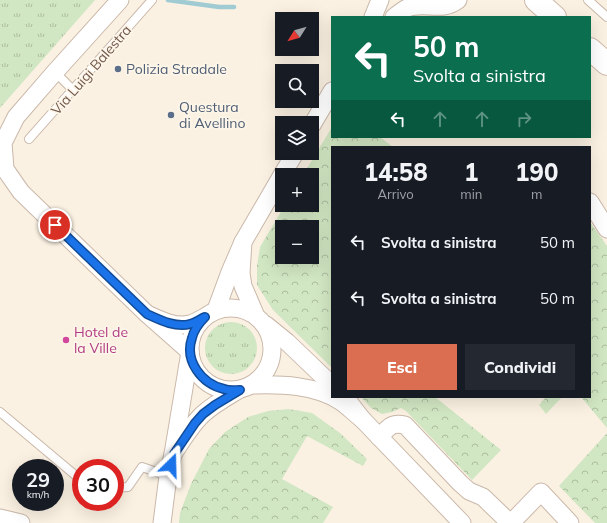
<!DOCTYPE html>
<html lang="it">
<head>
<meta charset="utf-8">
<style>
  :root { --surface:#171b24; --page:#242831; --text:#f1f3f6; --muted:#9ea1a6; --accent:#db6e50 }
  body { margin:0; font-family:Mulish,sans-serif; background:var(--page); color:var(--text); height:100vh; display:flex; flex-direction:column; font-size:15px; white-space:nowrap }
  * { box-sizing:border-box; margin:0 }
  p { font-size:13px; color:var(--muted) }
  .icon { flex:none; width:22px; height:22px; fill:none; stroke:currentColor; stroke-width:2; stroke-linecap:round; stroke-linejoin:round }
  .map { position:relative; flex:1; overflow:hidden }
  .sheet { position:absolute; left:331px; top:146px; width:260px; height:252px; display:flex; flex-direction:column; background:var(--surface); border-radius:0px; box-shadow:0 4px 16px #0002 }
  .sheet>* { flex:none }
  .top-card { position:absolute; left:331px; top:16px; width:260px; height:122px; border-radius:0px; box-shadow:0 4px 16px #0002; background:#0b6e4f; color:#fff; overflow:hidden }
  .needle { width:26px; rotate:233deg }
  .buttons { position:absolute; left:275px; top:12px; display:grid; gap:8px }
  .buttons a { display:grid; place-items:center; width:44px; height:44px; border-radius:0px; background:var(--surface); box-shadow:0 4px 16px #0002; font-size:20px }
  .speed { position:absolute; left:12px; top:459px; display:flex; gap:8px; font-size:20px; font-weight:700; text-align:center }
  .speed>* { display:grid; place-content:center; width:52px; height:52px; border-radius:50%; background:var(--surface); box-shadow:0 4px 16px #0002; line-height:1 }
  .speed small { font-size:10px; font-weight:400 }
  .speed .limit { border:6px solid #d22; background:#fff; color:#111 }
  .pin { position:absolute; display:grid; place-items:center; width:34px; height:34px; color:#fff; margin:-17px; border:2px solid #fff; border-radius:50%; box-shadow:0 1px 4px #0007 }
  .me { position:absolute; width:44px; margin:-22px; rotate:22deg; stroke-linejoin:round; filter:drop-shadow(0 0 3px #0008) }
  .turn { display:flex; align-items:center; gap:14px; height:84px; padding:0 16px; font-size:18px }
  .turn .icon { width:52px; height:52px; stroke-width:2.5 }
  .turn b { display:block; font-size:28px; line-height:34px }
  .lanes { display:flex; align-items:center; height:38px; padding:0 16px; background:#0003; justify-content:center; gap:20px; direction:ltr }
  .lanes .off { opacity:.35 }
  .eta { display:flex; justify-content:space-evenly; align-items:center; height:68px; text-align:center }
  .eta b { font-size:24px; font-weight:800; line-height:28px }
  .button { display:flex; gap:8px; margin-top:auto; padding:8px 16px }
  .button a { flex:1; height:46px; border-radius:0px; background:var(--accent); color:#fff; font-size:16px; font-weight:800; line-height:46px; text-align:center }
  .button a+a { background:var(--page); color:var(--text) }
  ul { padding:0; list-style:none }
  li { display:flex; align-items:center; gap:12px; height:56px; padding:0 16px }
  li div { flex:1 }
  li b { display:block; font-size:15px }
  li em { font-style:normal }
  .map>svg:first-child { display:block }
  .grass { fill:url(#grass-tufts) }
  .forest { fill:url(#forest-crowns); fill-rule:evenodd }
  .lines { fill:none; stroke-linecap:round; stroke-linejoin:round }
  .stream { stroke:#a0cbd3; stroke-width:4.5 }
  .lane-casing { stroke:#cab8aa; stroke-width:10 }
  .street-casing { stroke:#cab8aa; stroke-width:19 }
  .secondary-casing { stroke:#cfbaab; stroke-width:24 }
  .lane { stroke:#fff; stroke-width:8 }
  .street { stroke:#fff; stroke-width:17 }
  .secondary { stroke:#fff; stroke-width:22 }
  .route-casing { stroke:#114b97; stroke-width:10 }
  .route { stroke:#1a73e8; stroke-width:7 }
  .service-dot { fill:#5c6f8a; stroke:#fdf5e8; stroke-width:1.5 }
  .hotel-dot { fill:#d1479c; stroke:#fdf5e8; stroke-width:1.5 }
  .labels { text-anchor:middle; stroke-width:3.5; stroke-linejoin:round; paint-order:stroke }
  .service-label { font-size:14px; fill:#4e5e75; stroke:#fdf5e8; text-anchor:start }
  .street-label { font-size:14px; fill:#70584b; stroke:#fdf5e8 }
  .hotel-label { font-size:14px; fill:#b23c85; stroke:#fdf5e8; text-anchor:start }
</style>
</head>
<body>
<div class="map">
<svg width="607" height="523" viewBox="0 0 607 523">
  <defs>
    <pattern id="grass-tufts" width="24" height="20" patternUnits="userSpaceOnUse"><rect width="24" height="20" fill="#d1e6c2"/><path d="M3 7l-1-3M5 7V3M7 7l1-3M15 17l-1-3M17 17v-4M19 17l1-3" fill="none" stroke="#aebda0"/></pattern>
    <pattern id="forest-crowns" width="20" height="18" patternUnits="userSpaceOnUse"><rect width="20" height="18" fill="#d1e6c2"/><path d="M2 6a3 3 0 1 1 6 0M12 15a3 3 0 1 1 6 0" fill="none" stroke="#aebda0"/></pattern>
  </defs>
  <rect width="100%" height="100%" fill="#faf1e2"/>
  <!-- grass -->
  <g class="grass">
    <polygon points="0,0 95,0 0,108"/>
    <circle cx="231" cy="348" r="26"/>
  </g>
  <!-- forest -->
  <g class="forest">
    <path d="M332 127V137H380L393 147H332V368L273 310 257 285V266L260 247 285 205H312V175H303ZM282 227H312V257H282Z"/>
    <polygon points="590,222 607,246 607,428 581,397 590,397"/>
    <polygon points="361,397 435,397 501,450 472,480 406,411 401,408 392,412 382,414 371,408"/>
    <polygon points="546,397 562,397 546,414 539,405"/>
    <polygon points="289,409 312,413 340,433 367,459 363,466 307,436 282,479 333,507 323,523 179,523 180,513 191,484 209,449 225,432 248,417 268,411"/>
    <polygon points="607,433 607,523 595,523 559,486"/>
  </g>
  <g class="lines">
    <!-- stream -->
    <polyline class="stream" points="168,0 219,7 234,7"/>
    <!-- lane casing -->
    <g class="lane-casing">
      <g id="lane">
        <polyline points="588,0 607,17"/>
        <polyline points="55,72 73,90"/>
        <polyline points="29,139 152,0"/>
        <polyline points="0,412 81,480"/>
        <polyline points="115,488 128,487 142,467 168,476"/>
      </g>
    </g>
    <!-- street casing -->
    <g class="street-casing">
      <g id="street">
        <polyline points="120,0 55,72 16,117 3,143 5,169 21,192 147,314"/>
        <polyline points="373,17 380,0"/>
        <path d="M394 17C398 14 403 10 407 8 425 1 441 13 458 0"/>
        <polyline points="312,125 332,91"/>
        <polyline points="282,175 295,153"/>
        <polyline points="590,202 607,229"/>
        <polyline points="243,242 282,175"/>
        <circle cx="231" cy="349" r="41"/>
        <polyline points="216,310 230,272 243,242 241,273 243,286 255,314"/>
        <path d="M205 317C200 319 195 323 190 324 176 328 160 320 147 314L190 352 173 454C182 441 191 425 203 414 214 404 227 397 240 389"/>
        <polyline points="266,325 287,342 332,385"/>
        <path d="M253 385C281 384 315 385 340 401 348 406 354 413 362 419L345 397"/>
        <polyline points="362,419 462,523"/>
        <path d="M379 437C389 428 390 422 405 425L460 483 469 491 483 497 510 523"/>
        <polyline points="0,518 21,523"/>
        <polyline points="162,523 168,476 173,454"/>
        <polyline points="511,523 541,492 570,523"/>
      </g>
    </g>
    <!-- secondary casing -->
    <g class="secondary-casing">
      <g id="secondary">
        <polyline points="536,0 555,17"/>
        <polyline points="590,49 607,64"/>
      </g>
    </g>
    <!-- lane -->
    <use href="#lane" class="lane"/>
    <!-- street -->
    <use href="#street" class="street"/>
    <!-- secondary -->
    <use href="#secondary" class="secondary"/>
  </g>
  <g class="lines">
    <!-- route casing -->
    <g class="route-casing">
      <path id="route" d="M55 225 147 314C160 320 176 328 190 324 195 323 200 319 205 317 199 323 194 329 192 338 184 361 202 384 224 389 229 391 235 390 240 390L215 405 203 414 195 423 174 454 171 465"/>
    </g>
    <!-- route -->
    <use href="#route" class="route"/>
  </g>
  <!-- markers -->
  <g class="service-dot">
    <circle cx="118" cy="69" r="4"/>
    <circle cx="171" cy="115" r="4"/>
  </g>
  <circle class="hotel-dot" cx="66" cy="340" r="4"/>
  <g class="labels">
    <!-- service labels -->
    <g class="service-label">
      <text x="126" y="74">Polizia Stradale</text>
      <text x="179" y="112">Questura<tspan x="179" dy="16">di Avellino</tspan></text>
    </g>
    <!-- street labels -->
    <g class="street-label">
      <text transform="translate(91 70) rotate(-49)" y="5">Via Luigi Balestra</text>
    </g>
    <!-- hotel labels -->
    <g class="hotel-label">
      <text x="74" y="337">Hotel de<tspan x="74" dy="16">la Ville</tspan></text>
    </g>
  </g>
</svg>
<div class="buttons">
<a><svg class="needle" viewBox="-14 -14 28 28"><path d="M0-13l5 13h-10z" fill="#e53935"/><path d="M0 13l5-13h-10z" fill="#9ea1a6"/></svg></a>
<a><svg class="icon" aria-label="search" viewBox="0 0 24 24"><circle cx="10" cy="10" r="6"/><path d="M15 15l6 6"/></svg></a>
<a><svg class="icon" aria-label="layers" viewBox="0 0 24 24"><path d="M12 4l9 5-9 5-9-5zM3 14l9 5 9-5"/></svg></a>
<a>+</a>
<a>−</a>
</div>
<div class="speed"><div>29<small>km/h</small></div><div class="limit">30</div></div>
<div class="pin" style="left:55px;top:225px;background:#d93025"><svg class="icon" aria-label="arrive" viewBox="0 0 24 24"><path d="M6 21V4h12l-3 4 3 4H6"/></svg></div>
<svg class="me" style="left:171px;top:465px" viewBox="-20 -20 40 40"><path d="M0-17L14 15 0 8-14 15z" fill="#1a73e8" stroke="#fff" stroke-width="4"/></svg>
<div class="top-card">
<div class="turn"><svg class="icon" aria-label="left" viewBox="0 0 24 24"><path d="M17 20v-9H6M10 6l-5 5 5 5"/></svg><div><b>50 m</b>Svolta a sinistra</div></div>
<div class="lanes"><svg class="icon" aria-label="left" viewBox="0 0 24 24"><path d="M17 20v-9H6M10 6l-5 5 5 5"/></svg><svg class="icon off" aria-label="ahead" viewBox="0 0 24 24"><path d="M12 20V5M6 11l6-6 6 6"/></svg><svg class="icon off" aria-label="ahead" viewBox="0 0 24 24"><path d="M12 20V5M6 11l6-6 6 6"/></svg><svg class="icon off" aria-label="right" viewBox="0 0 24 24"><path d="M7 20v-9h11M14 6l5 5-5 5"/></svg></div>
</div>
<section class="sheet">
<div class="eta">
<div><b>14:58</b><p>Arrivo</p></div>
<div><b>1</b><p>min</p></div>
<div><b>190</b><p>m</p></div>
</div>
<ul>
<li><svg class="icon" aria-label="left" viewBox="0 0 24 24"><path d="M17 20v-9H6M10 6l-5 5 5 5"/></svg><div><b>Svolta a sinistra</b></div><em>50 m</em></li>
<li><svg class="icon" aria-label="left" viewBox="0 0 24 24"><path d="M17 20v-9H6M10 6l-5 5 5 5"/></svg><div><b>Svolta a sinistra</b></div><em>50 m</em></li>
</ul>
<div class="button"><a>Esci</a><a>Condividi</a></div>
</section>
</div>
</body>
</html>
